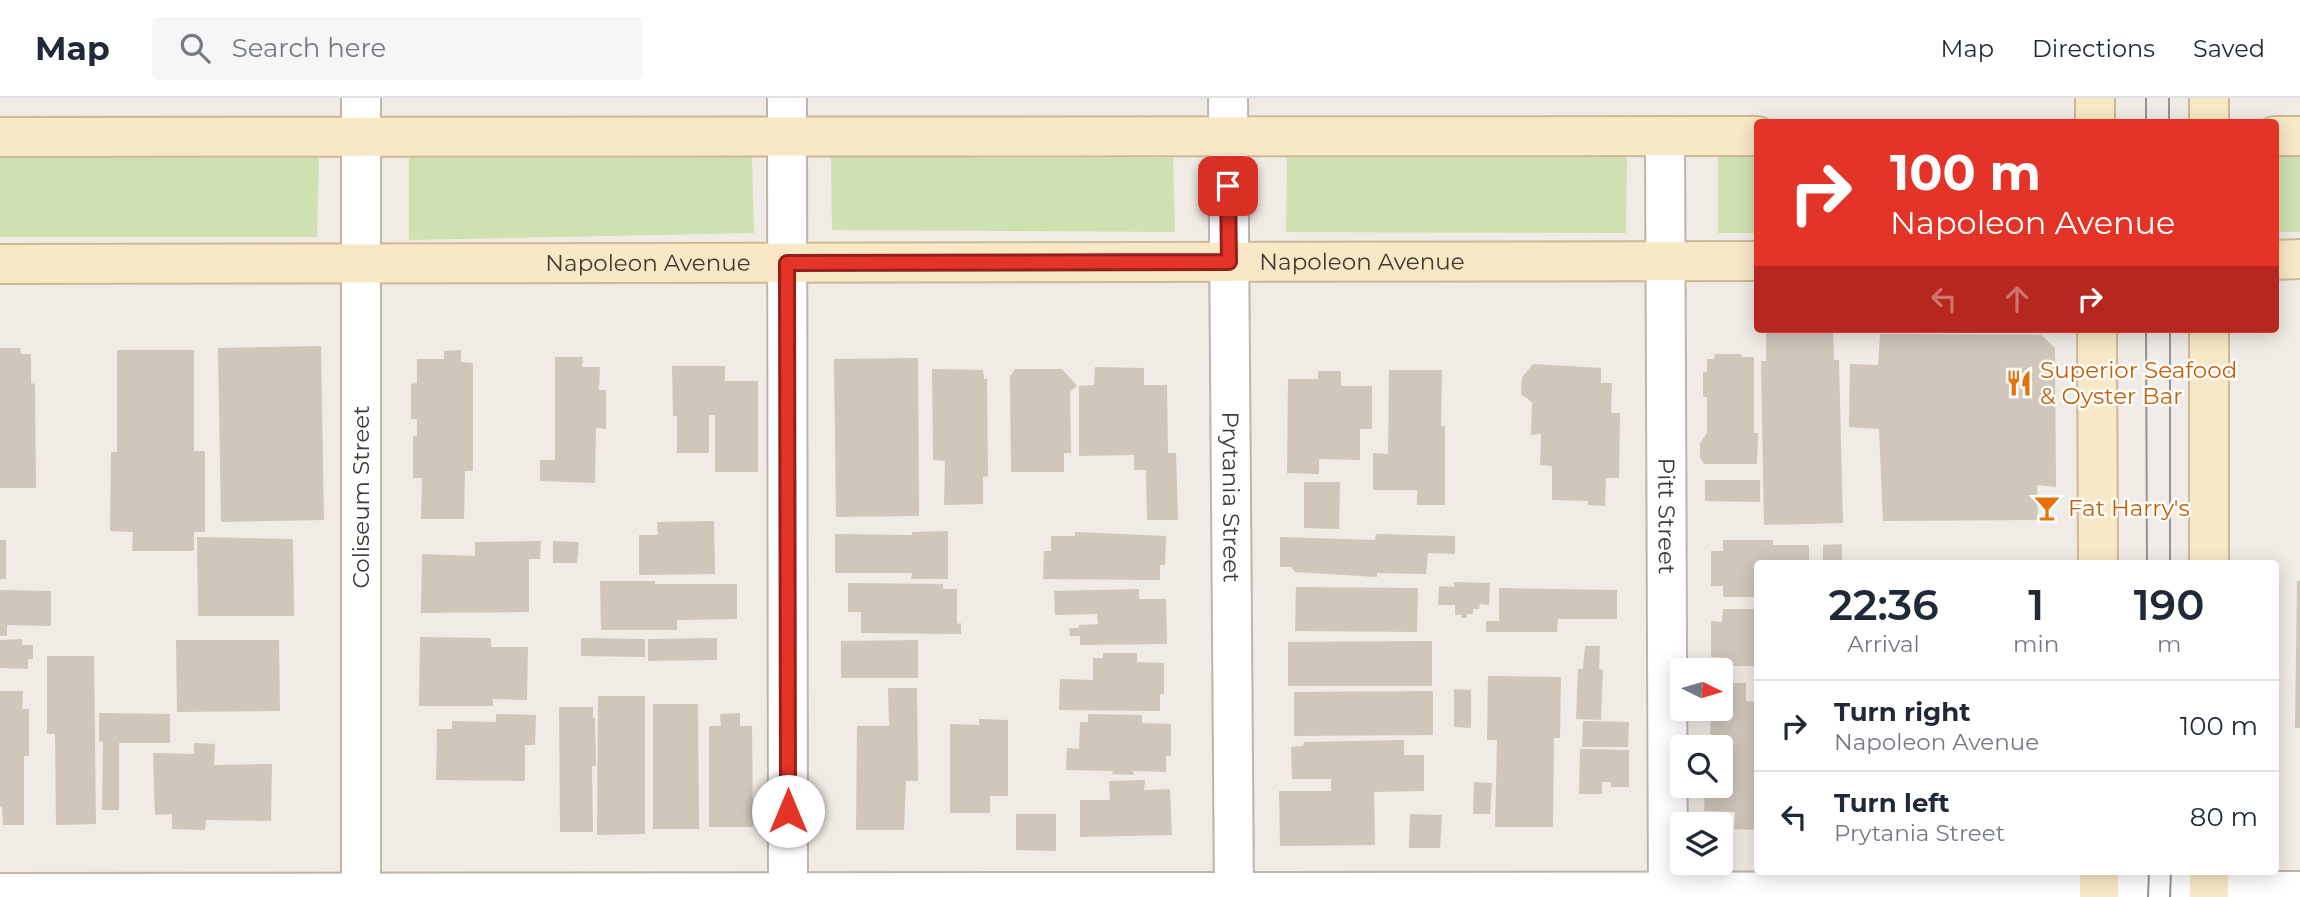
<!DOCTYPE html>
<html lang="en">
<head>
<meta charset="utf-8">
<style>
  :root { --surface:#fff; --page:#f6f6f7; --text:#1f2937; --muted:#747a83; --line:#e0e1e3 }
  body { margin:0; font-family:Montserrat,sans-serif; background:var(--page); color:var(--text); height:100vh; display:flex; flex-direction:column; font-size:26px; white-space:nowrap }
  * { box-sizing:border-box; margin:0 }
  p { font-size:23px; color:var(--muted) }
  .icon { flex:none; width:38px; height:38px; fill:none; stroke:currentColor; stroke-width:2; stroke-linecap:round; stroke-linejoin:round }
  .map { position:relative; flex:1; overflow:hidden }
  .panel { position:absolute; left:1754px; top:462px; width:525px; height:315px; display:flex; flex-direction:column; background:var(--surface); border-radius:7px; box-shadow:0 4px 18px #0003 }
  .panel>* { flex:none }
  .guide { position:absolute; left:1754px; top:21px; width:525px; height:214px; border-radius:7px; box-shadow:0 4px 18px #0003; background:#e43327; color:#fff; overflow:hidden }
  .needle { width:46px; rotate:95deg }
  .buttons { position:absolute; left:1670px; top:560px; display:grid; gap:14px }
  .buttons a { display:grid; place-items:center; width:63px; height:63px; border-radius:7px; background:var(--surface); box-shadow:0 4px 18px #0003; font-size:35px }
  .pin { position:absolute; display:grid; place-items:center; width:60px; height:60px; color:#fff; margin:-30px; border-radius:14px; box-shadow:0 4px 10px #0006 }
  .me { position:absolute; width:77px; margin:-38px; rotate:0deg; stroke-linejoin:round; filter:drop-shadow(0 0 5px #0008) }
  .turn { display:flex; align-items:center; gap:24px; height:147px; padding:0 21px; font-size:32px }
  .turn .icon { width:91px; height:91px; stroke-width:2.5 }
  .turn b { display:block; font-size:49px; line-height:60px }
  .lanes { display:flex; align-items:center; height:66px; padding:0 21px; background:#0003; justify-content:center; gap:35px; direction:ltr }
  .lanes .off { opacity:.35 }
  .eta { display:flex; justify-content:space-evenly; align-items:center; height:119px; text-align:center }
  .eta b { font-size:42px; font-weight:600; line-height:49px }
  ul { padding:0; list-style:none }
  li { display:flex; align-items:center; gap:21px; height:91px; padding:0 21px; border-top:2px solid var(--line) }
  li div { flex:1 }
  li b { display:block; font-size:26px }
  li em { font-style:normal }
  header { display:flex; align-items:center; gap:42px; box-sizing:border-box; height:98px; padding:0 35px; background:var(--surface); border-bottom:2px solid var(--line) }
  header strong { font-size:33px }
  nav { display:flex; gap:38px; margin-inline-start:auto; font-size:24px }
  .search { width:490px; height:63px; background:var(--page); display:flex; align-items:center; gap:18px; box-sizing:border-box; padding:0 24px; border-radius:7px; color:var(--muted); font-size:26px }
  .map>svg:first-child { display:block }
  .green { fill:#cfe1b0 }
  .building { fill:#d0c6ba }
  .lines { fill:none; stroke-linecap:round; stroke-linejoin:round }
  .street-casing { stroke:#bdb5aa; stroke-width:42 }
  .secondary-casing { stroke:#cbb997; stroke-width:42 }
  .street { stroke:#fff; stroke-width:38 }
  .secondary { stroke:#f8e8c5; stroke-width:38 }
  .tram { stroke:#939393; stroke-width:2 }
  .route-casing { stroke:#942119; stroke-width:18 }
  .route { stroke:#e43327; stroke-width:12 }
  .labels { text-anchor:middle; stroke-width:5; stroke-linejoin:round; paint-order:stroke }
  .street-label { font-size:23px; fill:#413b34; stroke:#fff }
  .food-label { font-size:23px; fill:#c56008; stroke:#fff; text-anchor:start }
</style>
</head>
<body>
<header>
<strong>Map</strong>
<div class="search"><svg class="icon" aria-label="search" viewBox="0 0 24 24"><circle cx="10" cy="10" r="6"/><path d="M15 15l6 6"/></svg>Search here</div>
<nav><a>Map</a><a>Directions</a><a>Saved</a></nav>
</header>
<div class="map">
<svg width="2300" height="799" viewBox="0 0 2300 799">
  <rect width="100%" height="100%" fill="#f0ebe4"/>
  <!-- green -->
  <g class="green">
    <rect x="1718" y="56" width="39" height="79"/>
    <rect x="2275" y="56" width="25" height="78"/>
    <polygon points="1627,57 1626,135 1286,134 1287,58"/>
    <polygon points="409,59 752,59 754,135 409,142"/>
    <polygon points="831,59 1173,60 1175,134 832,132"/>
    <polygon points="0,60 319,60 317,139 0,139"/>
  </g>
  <!-- building -->
  <g class="building">
    <polygon points="1833,231 1834,262 1839,262 1843,425 1764,427 1761,263 1766,263 1766,233"/>
    <polygon points="1880,236 2041,237 2055,250 2056,389 2037,387 2038,422 1883,423 1879,331 1849,329 1850,266 1878,267"/>
    <polygon points="321,248 324,422 221,424 218,250"/>
    <polygon points="0,250 20,250 21,256 31,256 31,285 35,286 36,390 0,390"/>
    <polygon points="117,252 194,252 194,353 205,353 205,434 194,434 194,453 132,453 133,434 110,433 111,354 117,354"/>
    <polygon points="461,252 461,264 473,265 473,373 465,373 464,421 421,421 422,380 413,380 413,338 417,338 417,321 411,321 411,286 417,285 417,261 444,261 444,253"/>
    <polygon points="1715,256 1741,256 1742,259 1754,259 1754,335 1758,335 1757,366 1704,366 1700,359 1700,345 1707,335 1707,299 1703,299 1703,274 1707,274 1707,261 1714,261"/>
    <polygon points="555,259 583,259 582,269 600,269 599,292 606,292 606,331 596,330 595,385 540,383 540,362 555,362"/>
    <polygon points="918,260 919,418 836,419 834,261"/>
    <polygon points="1533,266 1601,270 1601,285 1612,285 1611,315 1620,315 1619,380 1606,380 1605,408 1588,407 1588,403 1552,402 1552,368 1540,367 1541,336 1531,337 1532,304 1521,296 1522,279"/>
    <polygon points="672,268 725,268 725,283 758,283 758,374 715,374 715,317 709,317 709,355 677,355 677,318 673,318"/>
    <polygon points="1095,269 1144,270 1144,287 1167,287 1168,355 1176,355 1178,422 1147,422 1146,372 1134,372 1134,357 1079,358 1079,288 1094,287"/>
    <polygon points="932,271 983,272 984,281 987,281 988,378 983,379 983,406 944,407 945,363 933,362"/>
    <polygon points="1015,271 1062,271 1077,288 1070,294 1071,355 1064,355 1064,374 1011,374 1010,278"/>
    <polygon points="1389,272 1442,272 1441,328 1445,328 1445,407 1417,407 1417,392 1373,392 1373,355 1388,356"/>
    <polygon points="1318,273 1341,273 1341,288 1372,288 1372,331 1360,331 1360,362 1319,361 1319,376 1287,375 1288,281 1318,281"/>
    <polygon points="1705,382 1760,382 1760,404 1705,403"/>
    <polygon points="1304,384 1340,384 1339,431 1304,430"/>
    <polygon points="714,423 715,476 639,477 639,437 658,437 657,424"/>
    <polygon points="948,433 948,481 911,481 912,475 835,475 835,436 912,437 912,434"/>
    <polygon points="1075,434 1166,438 1165,467 1160,467 1160,482 1043,481 1044,453 1051,453 1051,438 1075,438"/>
    <polygon points="1376,436 1455,438 1455,456 1428,455 1426,476 1377,475 1377,479 1295,474 1291,469 1280,469 1280,439 1375,442"/>
    <polygon points="197,439 293,441 294,518 198,518"/>
    <rect x="0" y="442" width="6" height="39"/>
    <polygon points="1723,442 1773,442 1773,447 1809,447 1809,466 1757,466 1757,499 1723,499 1723,488 1711,488 1711,453 1723,453"/>
    <polygon points="541,443 540,461 529,461 529,514 421,515 422,456 475,458 475,444"/>
    <polygon points="553,443 579,444 577,465 553,465"/>
    <polygon points="1842,446 1842,466 1823,466 1823,447"/>
    <polygon points="600,483 655,483 655,486 737,486 737,521 677,522 677,532 601,532"/>
    <polygon points="2297,483 2300,483 2300,630 2295,630"/>
    <polygon points="1454,484 1490,485 1489,507 1480,506 1479,511 1473,511 1473,516 1467,516 1467,520 1461,520 1462,517 1455,517 1455,507 1438,507 1439,488 1454,489"/>
    <polygon points="848,485 943,486 943,491 957,491 957,526 961,525 961,536 861,535 861,514 848,514"/>
    <polygon points="1296,489 1418,490 1417,534 1295,533"/>
    <polygon points="1499,490 1617,492 1617,521 1558,521 1557,534 1486,534 1486,523 1499,523"/>
    <polygon points="1139,491 1139,501 1166,501 1167,546 1080,547 1080,538 1070,538 1069,530 1079,530 1079,527 1098,526 1097,516 1055,517 1054,493"/>
    <polygon points="0,492 51,493 51,528 7,527 7,538 0,538"/>
    <polygon points="1723,511 1757,511 1757,568 1723,568 1723,560 1711,559 1711,523 1722,524"/>
    <polygon points="420,539 491,540 491,549 528,549 527,602 493,601 493,608 419,608"/>
    <polygon points="581,540 645,541 645,559 581,558"/>
    <polygon points="717,540 717,562 648,563 648,541"/>
    <polygon points="22,541 22,547 33,547 33,561 28,561 28,571 0,570 0,542"/>
    <polygon points="176,542 279,542 280,613 177,614"/>
    <polygon points="918,542 918,580 841,580 841,543"/>
    <polygon points="1432,543 1432,588 1288,588 1288,544"/>
    <polygon points="1585,548 1600,548 1599,571 1603,572 1601,622 1576,621 1578,571 1583,571"/>
    <polygon points="1103,555 1137,555 1137,564 1164,565 1164,596 1160,596 1160,613 1059,612 1060,581 1093,582 1093,560 1103,560"/>
    <polygon points="47,558 94,558 96,726 56,727 55,636 47,636"/>
    <polygon points="1488,578 1561,579 1560,640 1554,640 1553,729 1495,729 1497,642 1487,642"/>
    <polygon points="1720,585 1746,585 1746,603 1757,604 1757,732 1734,731 1735,714 1704,713 1705,688 1720,688 1720,649 1710,649 1711,611 1720,611"/>
    <polygon points="888,590 917,590 918,683 906,683 904,732 856,732 857,628 889,628"/>
    <polygon points="1454,591 1471,592 1471,630 1454,629"/>
    <polygon points="0,593 23,593 22,611 29,611 29,658 24,658 24,727 3,727 2,709 0,709"/>
    <polygon points="1433,593 1433,637 1294,638 1294,594"/>
    <polygon points="598,598 645,598 645,736 597,737"/>
    <polygon points="653,606 698,606 699,731 653,731"/>
    <polygon points="559,609 593,609 593,620 595,620 596,668 592,668 593,734 560,734"/>
    <polygon points="99,615 170,616 170,645 119,645 119,712 102,712 103,644 99,643"/>
    <polygon points="740,615 740,628 752,628 753,729 709,729 709,628 721,628 720,616"/>
    <polygon points="496,616 536,617 535,647 525,647 525,683 436,682 437,631 452,631 452,623 496,624"/>
    <polygon points="1088,616 1142,617 1142,625 1171,626 1171,658 1166,658 1166,674 1133,673 1134,677 1112,676 1113,673 1066,672 1067,650 1079,651 1080,624 1088,624"/>
    <polygon points="979,621 1008,622 1008,698 990,698 990,715 950,715 950,626 979,627"/>
    <polygon points="1583,623 1629,624 1628,649 1582,649"/>
    <polygon points="1404,642 1404,657 1424,657 1424,693 1374,694 1375,747 1280,748 1279,693 1331,693 1331,681 1292,681 1291,649 1303,648 1304,644"/>
    <polygon points="194,645 215,646 214,667 272,666 271,723 206,722 205,732 172,731 172,716 155,717 153,655 194,656"/>
    <polygon points="1580,651 1629,652 1629,689 1611,689 1611,684 1602,684 1602,696 1579,696"/>
    <polygon points="1145,682 1144,692 1170,691 1172,737 1080,739 1080,702 1110,702 1109,683"/>
    <polygon points="1474,684 1492,685 1490,716 1473,716"/>
    <polygon points="1016,716 1056,716 1056,753 1016,752"/>
    <polygon points="1410,716 1442,717 1440,750 1409,750"/>
  </g>
  <g class="lines">
    <!-- street casing -->
    <g class="street-casing">
      <g id="street">
        <polyline points="361,0 361,799"/>
        <polyline points="787,0 788,799"/>
        <path id="s1" d="M1228 0 1234 799"/>
        <path id="s2" d="M1665 38 1668 799"/>
        <polyline points="0,795 2300,793"/>
      </g>
    </g>
    <!-- secondary casing -->
    <g class="secondary-casing">
      <g id="secondary">
        <polyline points="2095,0 2095,24"/>
        <polyline points="2209,24 2209,0"/>
        <polyline points="2275,38 2300,38"/>
        <polyline points="0,39 1757,38"/>
        <polyline points="2275,162 2300,161"/>
        <path id="s3" d="M0 166 1757 163"/>
        <polyline points="2097,231 2098,466"/>
        <polyline points="2209,231 2209,466"/>
        <polyline points="2099,799 2099,774"/>
        <polyline points="2209,799 2209,774"/>
      </g>
    </g>
    <!-- street -->
    <use href="#street" class="street"/>
    <!-- secondary -->
    <use href="#secondary" class="secondary"/>
    <!-- tram -->
    <g class="tram">
      <polyline points="2146,0 2146,24"/>
      <polyline points="2169,0 2169,24"/>
      <polyline points="2146,231 2147,466"/>
      <polyline points="2170,231 2170,466"/>
      <polyline points="2148,799 2149,774"/>
      <polyline points="2170,799 2171,774"/>
    </g>
  </g>
  <g class="lines">
    <!-- route casing -->
    <g class="route-casing">
      <polyline id="route" points="788,713 787,165 1229,164 1228,88"/>
    </g>
    <!-- route -->
    <use href="#route" class="route"/>
  </g>
  <!-- icons -->
  <defs>
    <g id="restaurant-bare" transform="scale(2.1)"><path d="M-5-6h1v4h1v-4h1v4h1v-4h1v5L-1.5 .5V6h-2V.5L-5-1ZM5-6V6H3V1.5H1.5Q1.5-4 5-6Z" fill="#e8710a" stroke="#fff" stroke-width="2.5" paint-order="stroke"/></g>
    <g id="bar-bare" transform="scale(2.1)"><path d="M-6-5H6L.8 .8V4.5H3.5V6h-7V4.5H-.8V.8Z" fill="#e8710a" stroke="#fff" stroke-width="2.5" paint-order="stroke"/></g>
  </defs>
  <g fill-rule="evenodd">
    <use href="#restaurant-bare" x="2019" y="285"/>
    <use href="#bar-bare" x="2047" y="410"/>
  </g>
  <g class="labels">
    <!-- street labels -->
    <g class="street-label">
      <text dy="8" stroke="none"><textPath href="#s3" startOffset="1362">Napoleon Avenue</textPath></text>
      <text dy="8" stroke="none"><textPath href="#s3" startOffset="648">Napoleon Avenue</textPath></text>
      <text transform="translate(361 399) rotate(-90)" y="8">Coliseum Street</text>
      <text dy="8" stroke="none"><textPath href="#s1" startOffset="399">Prytania Street</textPath></text>
      <text dy="8" stroke="none"><textPath href="#s2" startOffset="380">Pitt Street</textPath></text>
    </g>
    <!-- food labels -->
    <g class="food-label">
      <text x="2040" y="280">Superior Seafood<tspan x="2040" dy="26">&amp; Oyster Bar</tspan></text>
      <text x="2068" y="418">Fat Harry's</text>
    </g>
  </g>
</svg>
<div class="buttons">
<a><svg class="needle" viewBox="-14 -14 28 28"><path d="M0-13l5 13h-10z" fill="#e53935"/><path d="M0 13l5-13h-10z" fill="#747a83"/></svg></a>
<a><svg class="icon" aria-label="search" viewBox="0 0 24 24"><circle cx="10" cy="10" r="6"/><path d="M15 15l6 6"/></svg></a>
<a><svg class="icon" aria-label="layers" viewBox="0 0 24 24"><path d="M12 4l9 5-9 5-9-5zM3 14l9 5 9-5"/></svg></a>
</div>
<div class="pin" style="left:1228px;top:88px;background:#d93025"><svg class="icon" aria-label="arrive" viewBox="0 0 24 24"><path d="M6 21V4h12l-3 4 3 4H6"/></svg></div>
<svg class="me" style="left:788px;top:713px" viewBox="-20 -20 40 40"><circle r="19" fill="#fff"/><path d="M0-13L10 11 0 6-10 11z" fill="#e43327"/></svg>
<div class="guide">
<div class="turn"><svg class="icon" aria-label="right" viewBox="0 0 24 24"><path d="M7 20v-9h11M14 6l5 5-5 5"/></svg><div><b>100 m</b>Napoleon Avenue</div></div>
<div class="lanes"><svg class="icon off" aria-label="left" viewBox="0 0 24 24"><path d="M17 20v-9H6M10 6l-5 5 5 5"/></svg><svg class="icon off" aria-label="ahead" viewBox="0 0 24 24"><path d="M12 20V5M6 11l6-6 6 6"/></svg><svg class="icon" aria-label="right" viewBox="0 0 24 24"><path d="M7 20v-9h11M14 6l5 5-5 5"/></svg></div>
</div>
<section class="panel">
<div class="eta">
<div><b>22:36</b><p>Arrival</p></div>
<div><b>1</b><p>min</p></div>
<div><b>190</b><p>m</p></div>
</div>
<ul>
<li><svg class="icon" aria-label="right" viewBox="0 0 24 24"><path d="M7 20v-9h11M14 6l5 5-5 5"/></svg><div><b>Turn right</b><p>Napoleon Avenue</p></div><em>100 m</em></li>
<li><svg class="icon" aria-label="left" viewBox="0 0 24 24"><path d="M17 20v-9H6M10 6l-5 5 5 5"/></svg><div><b>Turn left</b><p>Prytania Street</p></div><em>80 m</em></li>
</ul>
</section>
</div>
</body>
</html>
